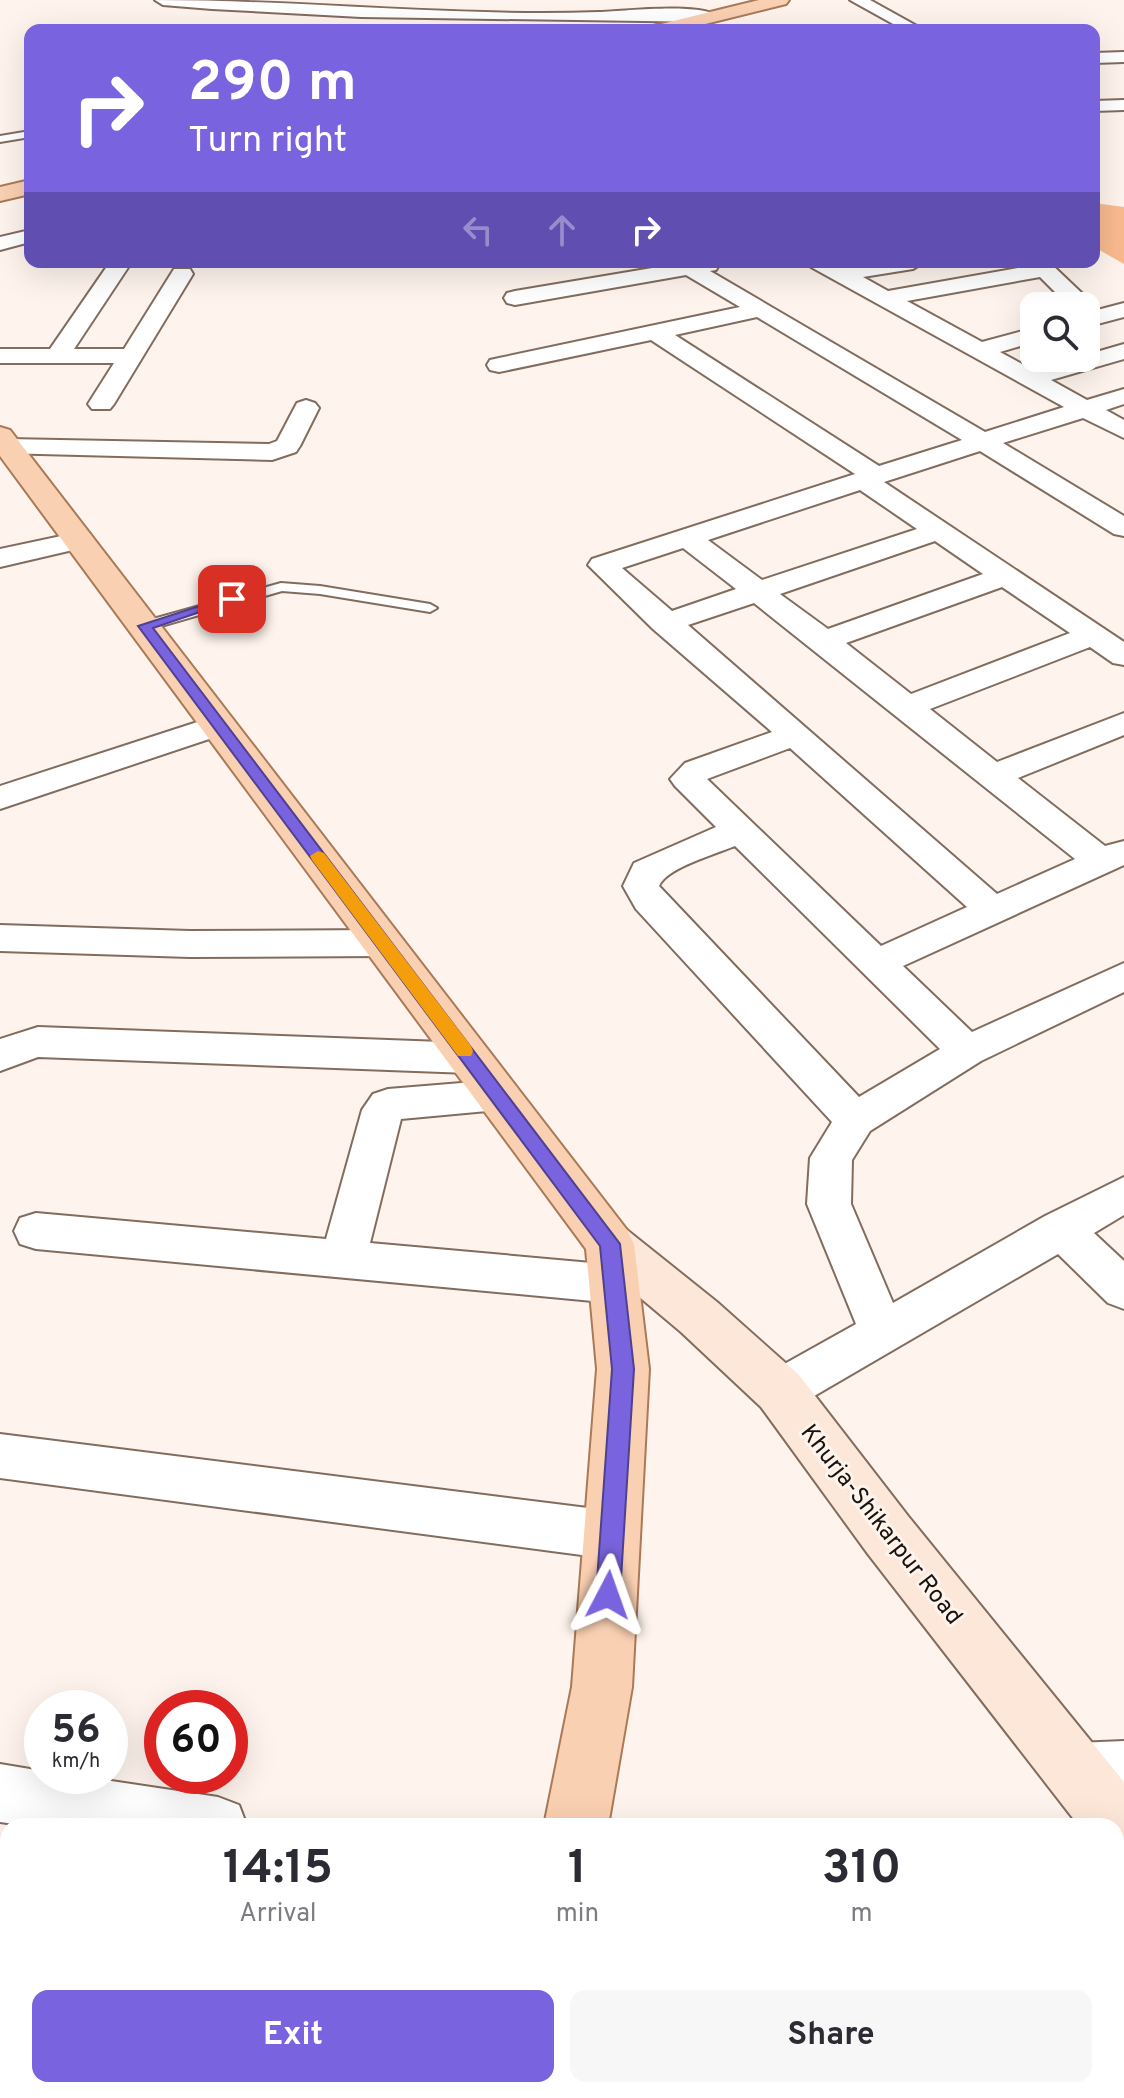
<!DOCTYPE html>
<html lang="en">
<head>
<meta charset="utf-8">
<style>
  :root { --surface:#fff; --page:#f7f7f7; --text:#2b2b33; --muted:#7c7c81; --accent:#7963de }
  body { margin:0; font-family:Overpass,sans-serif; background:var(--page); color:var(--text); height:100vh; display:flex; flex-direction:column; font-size:30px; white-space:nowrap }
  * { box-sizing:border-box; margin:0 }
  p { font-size:26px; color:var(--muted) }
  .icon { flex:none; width:44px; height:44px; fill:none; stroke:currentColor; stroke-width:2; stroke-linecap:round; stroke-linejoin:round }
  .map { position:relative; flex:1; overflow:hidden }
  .side { position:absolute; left:0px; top:1818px; width:1124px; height:280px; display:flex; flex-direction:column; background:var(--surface); border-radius:24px 24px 0 0; box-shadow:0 8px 32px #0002 }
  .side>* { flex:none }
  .guide { position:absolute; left:24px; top:24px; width:1076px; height:244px; border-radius:16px; box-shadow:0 8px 32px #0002; background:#7963de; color:#fff; overflow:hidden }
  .controls { position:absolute; left:1020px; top:292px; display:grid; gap:16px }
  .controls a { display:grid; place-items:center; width:80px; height:80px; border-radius:16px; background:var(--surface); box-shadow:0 8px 32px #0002; font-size:40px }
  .speed { position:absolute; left:24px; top:1690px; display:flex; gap:16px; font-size:40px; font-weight:700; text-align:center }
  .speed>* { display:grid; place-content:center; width:104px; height:104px; border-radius:50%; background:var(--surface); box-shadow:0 8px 32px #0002; line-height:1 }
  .speed small { font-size:20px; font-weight:400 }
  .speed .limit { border:12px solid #d22; background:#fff; color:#111 }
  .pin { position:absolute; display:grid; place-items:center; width:68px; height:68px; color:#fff; margin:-34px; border-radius:16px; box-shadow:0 4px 12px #0006 }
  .me { position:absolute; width:88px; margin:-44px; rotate:4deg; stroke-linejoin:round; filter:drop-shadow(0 0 6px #0008) }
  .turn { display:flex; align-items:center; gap:28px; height:168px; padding:0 32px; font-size:36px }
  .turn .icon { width:104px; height:104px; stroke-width:2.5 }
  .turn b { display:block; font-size:56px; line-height:68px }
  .lanes { display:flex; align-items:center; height:76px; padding:0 32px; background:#0003; justify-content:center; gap:40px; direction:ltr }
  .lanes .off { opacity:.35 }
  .eta { display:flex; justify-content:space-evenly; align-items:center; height:136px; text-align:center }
  .eta b { font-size:48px; font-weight:700; line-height:56px }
  .cta { display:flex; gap:16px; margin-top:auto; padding:16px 32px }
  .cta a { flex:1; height:92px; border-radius:16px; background:var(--accent); color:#fff; font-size:32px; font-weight:700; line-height:92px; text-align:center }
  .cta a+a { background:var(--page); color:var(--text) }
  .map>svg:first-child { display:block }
  .water { fill:#f9ba8e }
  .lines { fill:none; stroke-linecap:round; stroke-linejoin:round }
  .lane-casing { stroke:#826c5e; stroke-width:4 }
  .street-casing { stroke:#826c5e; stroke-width:4 }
  .secondary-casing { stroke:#826c5e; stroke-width:4 }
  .primary-casing { stroke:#aa7957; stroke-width:4 }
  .lane { fill:#fff; fill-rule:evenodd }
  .street { fill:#fff; fill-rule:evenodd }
  .secondary { fill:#fde7d9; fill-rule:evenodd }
  .primary { fill:#fad0b2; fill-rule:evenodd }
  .route { fill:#7963de; stroke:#4f4090; stroke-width:2 }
  .slow { fill:#f59e0b }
  .labels { text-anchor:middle; stroke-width:6; stroke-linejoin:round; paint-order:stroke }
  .near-street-label { font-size:24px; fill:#1a120c; stroke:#fef4ed }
</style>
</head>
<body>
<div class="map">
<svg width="1124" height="2098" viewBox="0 0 1124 2098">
  <rect width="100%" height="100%" fill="#fef4ed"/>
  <!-- water -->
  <polygon class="water" points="1094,203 1124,207 1124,264 1094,247"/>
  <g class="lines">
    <!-- lane casing -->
    <g class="lane-casing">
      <g id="lane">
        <polygon points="30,131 30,137 0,142 0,136"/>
        <polygon points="281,583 320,586 430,604 437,608 430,612 320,594 282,591 144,631 136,626 139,623"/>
      </g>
    </g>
    <!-- street casing -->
    <g class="street-casing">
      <g id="street">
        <path d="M155 0C303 0 451 17 599 12 624 11 703 2 719 17L711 22 361 17 212 9 163 5Z"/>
        <polygon points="850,0 870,0 924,30 904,30"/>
        <polygon points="1124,52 1124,62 1094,63 1094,53"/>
        <polygon points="1124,100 1124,110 1094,111 1094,101"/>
        <polygon points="30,230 30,242 0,250 0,237"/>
        <polygon points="110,262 126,262 129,266 74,349 124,349 174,269 190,269 193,274 114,404 110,409 92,409 88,404 114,363 0,363 0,349 50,349"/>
        <path d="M668 262H717L719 265 716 270 710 271 985 432 1064 407 811 267 808 262H835L844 267 874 262H924L913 269 863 277 888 291 1029 266 1026 262H1049L1090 301 1093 306 1090 311 1086 312V306H1069L1040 277 907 301 982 342 1034 328V342L1000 352 1033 370 1074 358H1086V355L1124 344V359L1051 380 1087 400 1124 389V404L1106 410 1124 420V438L1083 418 1003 443 1124 516V536L1114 534 980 451 884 482 1124 642V665L1113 663 1090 647 930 709 997 762 1124 713V735L1018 778 1105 846 1124 841V865L903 966 972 1032 1124 963V992L981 1061 870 1131 852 1160 851 1204 893 1303 1045 1216 1124 1177V1215L1094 1233 1124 1261V1309L1108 1303 1058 1254 797 1406 780 1412 763 1406 756 1391 763 1376 856 1324 807 1204 810 1158 832 1122 636 909 623 886 634 863 716 827 675 786 670 779 685 763 772 732 653 629 588 565 592 559 855 474 651 340 499 372 490 370 487 365 490 360 499 358 740 307 686 275 515 305 507 303 504 298 507 293 515 291 670 265ZM757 317 962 440 879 466 675 335ZM860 490 917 529 762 580 708 540ZM935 541 983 574 828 629 780 594ZM683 548 736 589 672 611 622 568ZM1002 587 1070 633 911 694 846 643ZM754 603 1075 859 997 894 688 625ZM790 748 967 907 881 946 707 779ZM735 846 940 1049 859 1097 659 886C666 868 716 854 735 846Z"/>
        <polygon points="1124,303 1124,317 1086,327 1086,313"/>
        <polygon points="306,400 315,403 319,408 300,446 296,452 272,460 0,453 0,441 8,439 269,444 277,441 297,403"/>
        <polygon points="80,532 90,534 94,540 90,546 0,567 0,549"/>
        <polygon points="219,715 230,718 235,725 230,732 0,809 0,786"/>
        <polygon points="0,925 190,931 383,930 396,934 402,943 396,952 383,956 190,957 0,951"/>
        <polygon points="38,1027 469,1043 483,1048 489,1058 483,1068 469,1073 38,1057 0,1071 0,1039"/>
        <polygon points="498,1080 513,1084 519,1095 513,1106 498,1110 401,1119 370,1243 614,1265 630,1271 637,1284 630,1297 614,1303 36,1249 20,1244 14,1231 20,1218 36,1213 326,1239 362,1110 373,1094 388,1089"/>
        <polygon points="0,1434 612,1511 630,1518 638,1535 630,1552 612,1559 0,1478"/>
        <polygon points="1124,1741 1124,1797 1076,1799 1056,1791 1048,1771 1056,1751 1076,1743"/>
        <polygon points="0,1764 42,1771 42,1776 78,1776 218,1797 239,1805 247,1826 28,1826 0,1822"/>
      </g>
    </g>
    <!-- secondary casing -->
    <g class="secondary-casing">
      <polygon id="secondary" points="610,1224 627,1230 717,1302 799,1375 908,1516 1124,1782 1124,1864 1116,1861 1116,1826 1079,1826 868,1554 761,1407 681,1332 593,1258 586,1244 593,1230"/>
    </g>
    <!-- primary casing -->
    <g class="primary-casing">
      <g id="primary">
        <polygon points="759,0 789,0 786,4 681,30 650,30 653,26"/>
        <polygon points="30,180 30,194 0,201 0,187"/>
        <polygon points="0,427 10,430 627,1230 634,1244 649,1369 632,1687 608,1826 544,1826 572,1687 597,1369 586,1249 0,456"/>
        <polygon points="494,2090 564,2090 562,2098 492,2098"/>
      </g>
    </g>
    <!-- lane -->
    <use href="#lane" class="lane"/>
    <!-- street -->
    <use href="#street" class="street"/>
    <!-- secondary -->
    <use href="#secondary" class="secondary"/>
    <!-- primary -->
    <use href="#primary" class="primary"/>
  </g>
  <!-- route -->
  <polygon class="route" points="227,597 238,599 153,628 620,1244 634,1369 620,1595 616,1604 608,1607 599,1604 596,1595 612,1369 600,1246 138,626"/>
  <!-- slow -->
  <polygon class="slow" points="318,851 324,853 471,1046 473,1051 471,1056 458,1056 312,860 310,856"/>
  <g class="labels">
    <!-- near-street labels -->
    <g class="near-street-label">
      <text transform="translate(882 1524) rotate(52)" y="8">Khurja-Shikarpur Road</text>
    </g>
  </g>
</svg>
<div class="controls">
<a><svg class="icon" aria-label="search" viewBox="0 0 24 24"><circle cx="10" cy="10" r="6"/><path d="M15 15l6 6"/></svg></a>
</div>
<div class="speed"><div>56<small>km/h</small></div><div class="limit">60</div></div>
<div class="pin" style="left:232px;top:599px;background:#d93025"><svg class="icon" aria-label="arrive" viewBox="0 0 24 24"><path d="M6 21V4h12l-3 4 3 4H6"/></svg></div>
<svg class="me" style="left:608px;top:1595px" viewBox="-20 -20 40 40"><path d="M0-17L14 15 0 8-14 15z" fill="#7963de" stroke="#fff" stroke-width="4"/></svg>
<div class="guide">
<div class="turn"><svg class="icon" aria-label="right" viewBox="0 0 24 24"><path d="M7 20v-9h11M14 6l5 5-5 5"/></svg><div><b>290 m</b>Turn right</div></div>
<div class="lanes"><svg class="icon off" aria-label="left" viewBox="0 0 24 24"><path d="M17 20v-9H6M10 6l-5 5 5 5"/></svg><svg class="icon off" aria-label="ahead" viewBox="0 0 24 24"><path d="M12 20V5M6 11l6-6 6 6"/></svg><svg class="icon" aria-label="right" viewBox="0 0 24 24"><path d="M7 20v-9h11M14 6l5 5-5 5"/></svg></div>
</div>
<section class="side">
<div class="eta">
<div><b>14:15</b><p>Arrival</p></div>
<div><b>1</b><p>min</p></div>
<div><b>310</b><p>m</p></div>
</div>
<div class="cta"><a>Exit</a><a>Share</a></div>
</section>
</div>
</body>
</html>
